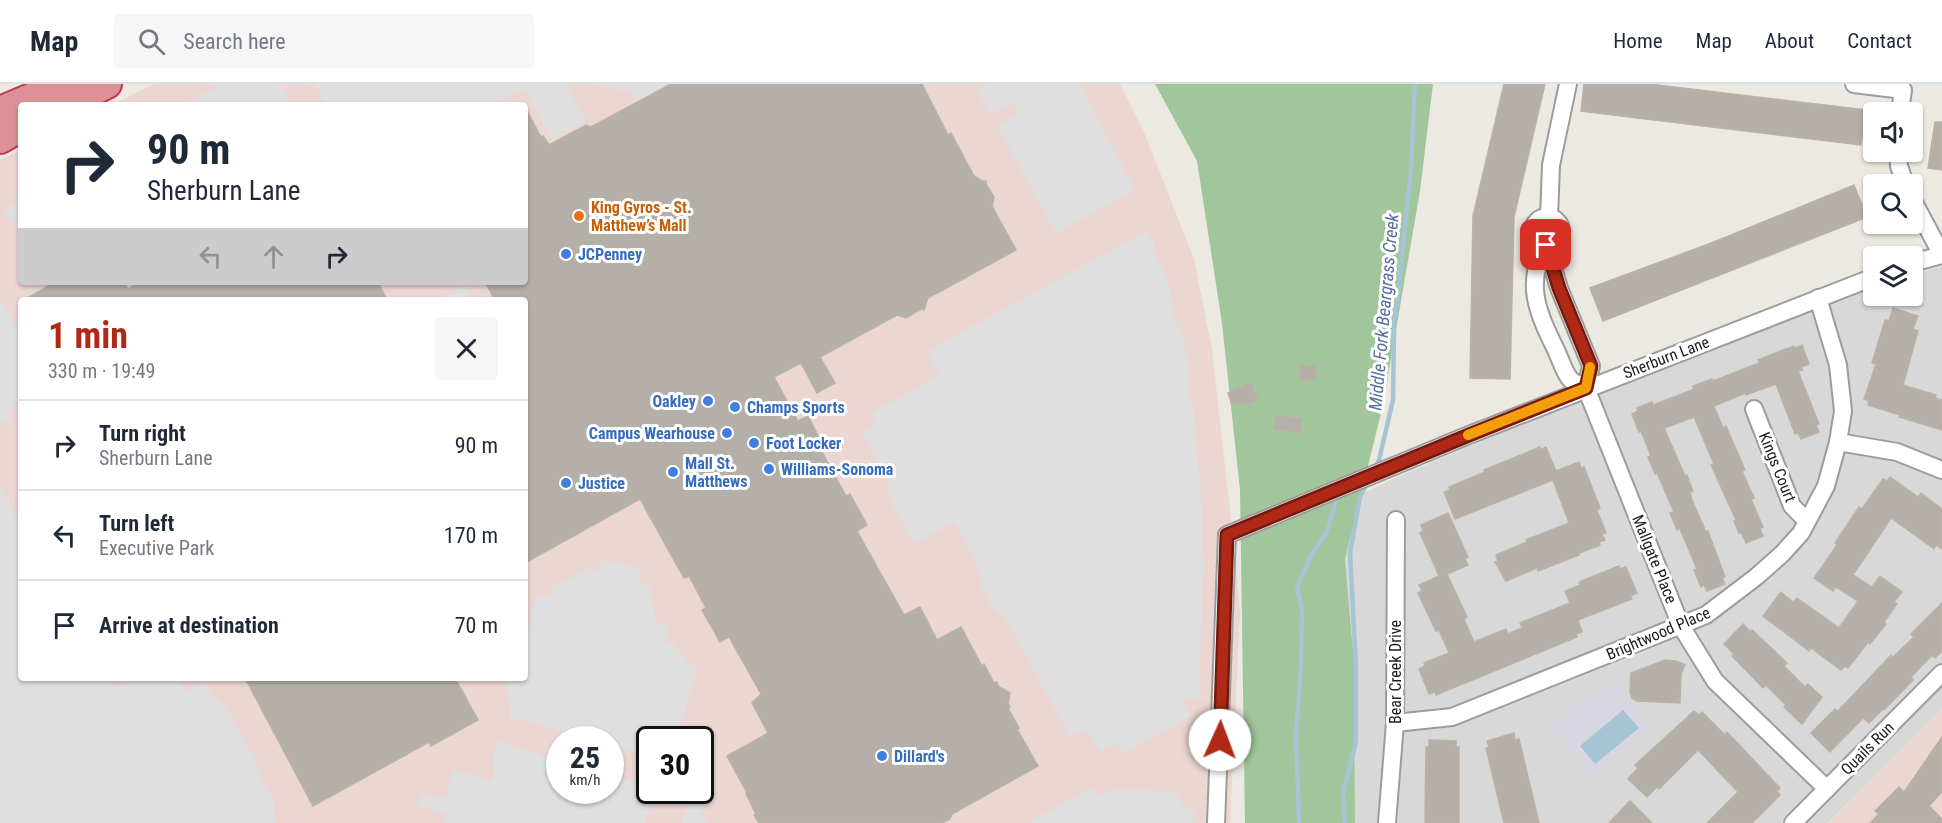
<!DOCTYPE html>
<html lang="en">
<head>
<meta charset="utf-8">
<style>
  :root { --surface:#fff; --page:#f6f6f7; --text:#1f2937; --muted:#747a83; --line:#e0e1e3; --accent:#af2916 }
  body { margin:0; font-family:"Roboto Condensed",sans-serif; background:var(--page); color:var(--text); height:100vh; display:flex; flex-direction:column; font-size:22px; white-space:nowrap }
  * { box-sizing:border-box; margin:0 }
  p { font-size:20px; color:var(--muted) }
  .icon { flex:none; width:33px; height:33px; fill:none; stroke:currentColor; stroke-width:2; stroke-linecap:round; stroke-linejoin:round }
  .map { position:relative; flex:1; overflow:hidden }
  .drawer { position:absolute; left:18px; top:213px; width:510px; height:384px; display:flex; flex-direction:column; background:var(--surface); border-radius:6px; box-shadow:0 2px 4px #0004 }
  .drawer>* { flex:none }
  .top-card { position:absolute; left:18px; top:18px; width:510px; height:183px; border-radius:6px; box-shadow:0 2px 4px #0004; background:#fff; color:var(--text); overflow:hidden }
  .buttons { position:absolute; left:1863px; top:18px; display:grid; gap:12px }
  .buttons a { display:grid; place-items:center; width:60px; height:60px; border-radius:6px; background:var(--surface); box-shadow:0 2px 4px #0004; font-size:30px }
  .speed { position:absolute; left:546px; top:642px; display:flex; gap:12px; font-size:30px; font-weight:700; text-align:center }
  .speed>* { display:grid; place-content:center; width:78px; height:78px; border-radius:50%; background:var(--surface); box-shadow:0 2px 4px #0004; line-height:1 }
  .speed small { font-size:15px; font-weight:400 }
  .speed .limit { border:3px solid #111; border-radius:9px; background:#fff; color:#111 }
  .pin { position:absolute; display:grid; place-items:center; width:51px; height:51px; color:#fff; margin:-26px; border-radius:12px; box-shadow:0 3px 9px #0006 }
  .me { position:absolute; width:66px; margin:-33px; rotate:2deg; stroke-linejoin:round; filter:drop-shadow(0 0 4px #0008) }
  .turn { display:flex; align-items:center; gap:21px; height:126px; padding:0 30px; font-size:27px }
  .turn .icon { width:78px; height:78px; stroke-width:2.5 }
  .turn b { display:block; font-size:42px; line-height:51px }
  .lanes { display:flex; align-items:center; height:57px; padding:0 30px; background:#0003; justify-content:center; gap:30px; direction:ltr }
  .lanes .off { opacity:.35 }
  .round { display:grid; place-items:center; flex:none; width:63px; height:63px; border-radius:6px; background:var(--page) }
  .head { display:flex; align-items:center; justify-content:space-between; height:102px; padding:0 30px }
  h1 { font-size:36px; font-weight:700; line-height:45px; color:var(--accent) }
  ul { padding:0; list-style:none }
  li { display:flex; align-items:center; gap:18px; height:90px; padding:0 30px; border-top:2px solid var(--line) }
  li div { flex:1 }
  li b { display:block; font-size:22px }
  li em { font-style:normal }
  header { display:flex; align-items:center; gap:36px; box-sizing:border-box; height:84px; padding:0 30px; background:var(--surface); border-bottom:2px solid var(--line) }
  header strong { font-size:28px }
  nav { display:flex; gap:33px; margin-inline-start:auto; font-size:21px }
  .search { width:420px; height:54px; background:var(--page); display:flex; align-items:center; gap:15px; box-sizing:border-box; padding:0 21px; border-radius:6px; color:var(--muted); font-size:22px }
  .map>svg:first-child { display:block }
  .residential { fill:#d9d8d8 }
  .commercial { fill:#ebd6d2; fill-rule:evenodd }
  .forest { fill:#a2c69b }
  .parking { fill:#dfdfdf }
  .plaza { fill:#d7d6e1 }
  .water { fill:#a6c4d4 }
  .lines { fill:none; stroke-linecap:round; stroke-linejoin:round }
  .stream { stroke:#a6c4d4; stroke-width:4.5 }
  .building { fill:#b4afa8; stroke:#bbb2a6; stroke-width:1.5 }
  .street-casing { stroke:#9c9c9c; stroke-width:20 }
  .highway-casing { stroke:#c13755; stroke-width:32 }
  .street { stroke:#fff; stroke-width:16 }
  .highway { stroke:#db9195; stroke-width:28 }
  .route-casing { stroke:#721b0e; stroke-width:15 }
  .route { stroke:#af2916; stroke-width:10 }
  .slow { stroke:#f59e0b; stroke-width:10 }
  .food-dot { fill:#e8710a; stroke:#fff; stroke-width:2 }
  .shop-dot { fill:#3f7fe0; stroke:#fff; stroke-width:2 }
  .labels { text-anchor:middle; stroke-width:6; stroke-linejoin:round; paint-order:stroke }
  .food-label { font-size:16px; font-weight:bold; fill:#c56008; stroke:#fff; text-anchor:start }
  .shop-label { font-size:16px; font-weight:bold; fill:#366cbe; stroke:#fff; text-anchor:start }
  .street-label { font-size:16px; fill:#1b1b1b; stroke:#fff }
  .water-label { font-size:18px; font-style:italic; fill:#536f9e; stroke:#fff }
</style>
</head>
<body>
<header>
<strong>Map</strong>
<div class="search"><svg class="icon" aria-label="search" viewBox="0 0 24 24"><circle cx="10" cy="10" r="6"/><path d="M15 15l6 6"/></svg>Search here</div>
<nav><a>Home</a><a>Map</a><a>About</a><a>Contact</a></nav>
</header>
<div class="map">
<svg width="1942" height="739" viewBox="0 0 1942 739">
  <rect width="100%" height="100%" fill="#ebe9e1"/>
  <!-- residential -->
  <polygon class="residential" points="1942,182 1942,625 1828,739 1355,739 1354,578 1345,475 1360,411 1388,397 1506,347 1860,209 1873,204 1874,212 1912,212 1913,191"/>
  <!-- commercial -->
  <g class="commercial">
    <path d="M154 0H1120L1144 48 1194 175 1212 265 1230 426 1240 528 1230 739H0V76L21 66V198H525V21H112ZM21 216H525V594H21ZM560 656H610V706H560ZM650 656H700V706H650Z"/>
    <polygon points="1942,625 1942,739 1829,739"/>
  </g>
  <!-- forest -->
  <polygon class="forest" points="1155,0 1433,0 1420,107 1383,321 1345,475 1354,578 1355,739 1245,739 1240,406 1222,239 1197,77"/>
  <!-- parking -->
  <g class="parking">
    <polygon points="223,0 280,0 287,10 287,21 183,21"/>
    <polygon points="315,0 566,0 586,37 552,56 524,4 494,21 327,21"/>
    <polygon points="600,0 668,0 637,17 630,7 602,4"/>
    <polygon points="989,0 1080,0 1135,106 1056,149 997,42 1019,30 1013,19 991,31 977,6"/>
    <polygon points="21,114 21,154 10,136 3,130"/>
    <polygon points="1147,147 1153,157 1156,174 1167,194 1171,215 1176,223 1171,226 1187,263 1183,265 1189,276 1188,299 1191,307 1187,310 1193,320 1202,425 1203,487 1199,614 1187,614 1185,616 1186,621 1192,632 1122,670 1118,662 1115,660 1101,668 1087,645 1070,653 1005,534 991,522 981,504 978,483 955,438 914,460 889,414 887,394 862,348 877,339 872,329 940,291 927,267"/>
    <polygon points="465,202 472,216 439,216 444,213"/>
    <polygon points="0,215 20,251 21,257 21,313 10,326 13,333 0,340"/>
    <polygon points="0,401 21,440 21,594 110,594 115,603 132,594 168,594 180,597 186,608 204,598 210,609 226,623 257,680 262,696 274,717 275,739 0,739"/>
    <polygon points="602,476 642,484 638,497 649,501 656,539 668,543 664,557 674,560 687,579 698,583 677,655 650,656 649,673 621,664 611,664 610,656 575,655 562,647 523,635 511,636 506,594 525,594 525,548 530,545 529,538 538,510 549,513 554,500 560,501 587,484 599,487"/>
    <polygon points="497,657 559,676 560,706 610,706 611,691 649,702 650,706 654,707 645,739 444,739 446,730 417,722 421,709 445,714 453,686 491,697 494,690 494,669"/>
    <polygon points="1092,704 1097,712 1106,707 1139,705 1180,709 1181,723 1194,725 1193,739 1027,739"/>
    <polygon points="689,714 705,719 702,730 709,739 681,739"/>
  </g>
  <!-- plaza -->
  <polygon class="plaza" points="1618,602 1651,643 1593,694 1550,640 1570,622 1609,603"/>
  <!-- water -->
  <polygon class="water" points="1623,626 1639,644 1595,680 1580,662"/>
  <g class="lines">
    <!-- stream -->
    <g class="stream">
      <polyline points="1375,384 1379,376 1393,316 1394,246 1411,86 1415,0"/>
      <polyline points="1299,739 1296,650 1301,582 1302,526 1297,503 1312,470 1326,449 1335,421 1333,412"/>
      <polyline points="1345,739 1343,709 1356,658 1356,583 1350,469 1360,413 1367,399"/>
    </g>
  </g>
  <!-- building -->
  <g class="building">
    <polygon points="671,0 922,0 948,51 951,49 974,92 982,97 986,97 986,100 994,113 992,122 1016,166 928,214 924,226 921,225 906,234 897,231 820,273 835,299 817,309 801,279 774,293 798,337 808,332 824,363 821,366 846,412 850,410 867,441 857,447 904,531 920,523 937,556 961,543 982,582 984,580 994,599 997,598 999,603 1010,609 1008,619 1010,623 1008,624 1019,644 1017,645 1038,682 952,730 950,735 942,739 759,739 754,731 756,730 746,710 747,709 727,672 768,649 752,619 761,610 729,553 720,558 702,526 706,524 689,492 684,494 640,415 525,479 525,216 495,216 485,198 525,198 525,23 541,53 543,52 549,61 586,41 591,43"/>
    <polygon points="1504,0 1545,0 1514,133 1510,295 1470,294 1473,132"/>
    <polygon points="1584,0 1649,0 1866,26 1861,61 1581,27"/>
    <polygon points="1935,38 1942,38 1942,86 1928,84"/>
    <polygon points="1854,101 1867,133 1603,237 1590,204 1714,158"/>
    <polygon points="55,198 124,198 128,205 140,198 378,198 387,216 24,216"/>
    <polygon points="1893,224 1918,232 1913,245 1918,247 1903,301 1936,311 1935,314 1942,316 1942,346 1899,333 1900,331 1868,321 1869,317 1864,315 1876,280 1872,279 1885,236 1889,237"/>
    <polygon points="1802,261 1809,280 1801,283 1803,286 1798,287 1819,340 1816,341 1819,348 1801,355 1798,349 1795,350 1776,300 1746,311 1745,309 1714,322 1723,344 1726,342 1745,386 1742,387 1754,414 1751,415 1763,443 1760,445 1763,452 1746,459 1741,448 1739,449 1734,437 1736,436 1711,381 1714,380 1694,333 1664,344 1685,392 1687,391 1693,407 1690,408 1692,416 1706,448 1708,447 1725,493 1722,494 1725,500 1707,507 1704,501 1701,503 1694,486 1697,485 1680,445 1677,446 1670,429 1674,428 1657,389 1655,390 1648,373 1651,372 1641,347 1639,348 1632,330 1638,327 1637,324 1652,318 1653,321 1687,308 1694,305 1693,302 1712,295 1713,297 1759,279 1758,276 1778,268 1794,262 1795,264"/>
    <polygon points="1300,282 1316,282 1317,296 1300,296"/>
    <polygon points="1251,298 1258,315 1243,321 1242,318 1232,321 1228,309"/>
    <polygon points="1276,331 1302,335 1300,349 1274,345"/>
    <polygon points="1540,363 1541,366 1546,363 1556,387 1579,378 1581,384 1584,383 1600,424 1597,426 1606,449 1602,450 1605,456 1599,458 1600,461 1579,469 1579,471 1538,487 1537,484 1506,497 1495,478 1498,477 1496,471 1527,458 1526,456 1569,439 1553,396 1455,435 1444,408 1450,406 1449,403 1485,388 1484,386"/>
    <polygon points="1890,393 1918,413 1921,409 1942,425 1942,465 1936,461 1934,465 1891,434 1853,491 1872,503 1880,492 1902,508 1894,518 1897,520 1884,538 1886,540 1870,560 1868,558 1848,584 1845,582 1841,586 1811,564 1809,567 1763,532 1781,508 1793,518 1797,514 1839,544 1858,517 1836,503 1833,507 1814,494 1837,461 1835,459 1859,423 1862,425 1883,395 1887,397"/>
    <polygon points="1448,429 1468,473 1465,475 1468,481 1447,490 1467,533 1464,535 1474,558 1506,545 1508,550 1522,544 1520,539 1570,519 1565,507 1580,501 1579,498 1619,482 1620,485 1626,483 1637,509 1630,512 1632,515 1578,536 1582,548 1576,550 1577,553 1436,611 1435,608 1429,610 1419,585 1425,582 1424,579 1449,569 1439,546 1436,547 1418,509 1422,507 1419,501 1439,492 1420,449 1423,447 1421,441"/>
    <polygon points="1942,519 1942,567 1935,574 1932,571 1911,593 1913,596 1884,626 1883,625 1869,639 1863,634 1830,668 1811,649 1835,625 1838,627 1891,571 1893,573 1914,553 1911,550"/>
    <polygon points="1743,540 1751,548 1752,546 1787,579 1784,582 1805,603 1808,600 1822,613 1802,640 1784,623 1786,621 1766,601 1763,604 1732,572 1734,570 1724,560"/>
    <polygon points="1665,576 1676,577 1685,581 1681,590 1680,619 1637,617 1632,614 1630,608 1631,589"/>
    <polygon points="245,594 455,594 478,636 431,662 429,658 313,722"/>
    <polygon points="1694,627 1699,631 1702,628 1725,651 1727,648 1780,704 1777,707 1780,711 1752,739 1707,739 1738,708 1698,666 1659,705 1657,703 1647,713 1628,695 1638,684 1635,681"/>
    <polygon points="1514,649 1515,656 1519,655 1539,739 1504,739 1486,664 1489,663 1487,657"/>
    <polygon points="1942,653 1942,708 1929,722 1942,735 1942,739 1870,739 1879,730 1875,727 1899,703 1904,708"/>
    <polygon points="1429,656 1456,657 1456,663 1459,663 1459,739 1425,739 1426,663 1429,663"/>
    <polygon points="1630,717 1652,739 1609,739"/>
  </g>
  <g class="lines">
    <!-- street casing -->
    <g class="street-casing">
      <g id="street">
        <polyline points="1854,0 1903,6 1900,28"/>
        <polyline points="1898,68 1899,82 1905,100"/>
        <polyline points="1912,115 1942,171"/>
        <circle cx="1547" cy="147" r="14"/>
        <polyline points="1549,133 1551,81 1568,0"/>
        <path d="M1546 161 1559 204 1591 282 1586 304C1581 302 1574 299 1570 295 1564 288 1560 274 1556 266 1538 229 1524 200 1546 161Z"/>
        <polyline points="1912,179 1942,171"/>
        <polyline points="1586,304 1681,542 1715,597 1827,705"/>
        <polyline points="1754,325 1792,422 1807,437"/>
        <polyline points="1838,358 1897,368 1942,386"/>
        <polyline points="1395,639 1452,633 1706,531 1756,493 1782,470 1801,449 1826,402 1838,358 1843,327 1838,281 1818,214"/>
        <polyline points="1216,739 1227,451 1469,351 1874,193"/>
        <polyline points="1387,739 1395,639 1396,436"/>
        <polyline points="1793,739 1942,589"/>
      </g>
    </g>
    <!-- highway casing -->
    <g class="highway-casing">
      <g id="highway">
        <polyline points="65,21 107,0"/>
        <polyline points="0,27 64,0"/>
        <polyline points="0,55 21,43"/>
      </g>
    </g>
    <!-- street -->
    <use href="#street" class="street"/>
    <!-- highway -->
    <use href="#highway" class="highway"/>
  </g>
  <g class="lines">
    <!-- route casing -->
    <g class="route-casing">
      <polyline id="route" points="1220,656 1227,451 1469,351 1586,304 1591,282 1559,204 1546,161"/>
    </g>
    <!-- route -->
    <use href="#route" class="route"/>
    <!-- slow -->
    <polyline class="slow" points="1468,351 1586,304 1590,283"/>
  </g>
  <!-- markers -->
  <circle class="food-dot" cx="579" cy="132" r="6"/>
  <g class="shop-dot">
    <circle cx="566" cy="170" r="6"/>
    <circle cx="708" cy="317" r="6"/>
    <circle cx="735" cy="323" r="6"/>
    <circle cx="727" cy="349" r="6"/>
    <circle cx="754" cy="359" r="6"/>
    <circle cx="769" cy="385" r="6"/>
    <circle cx="673" cy="388" r="6"/>
    <circle cx="566" cy="399" r="6"/>
    <circle cx="882" cy="672" r="6"/>
  </g>
  <g class="labels">
    <!-- food labels -->
    <g class="food-label">
      <text x="591" y="129">King Gyros - St.<tspan x="591" dy="18">Matthew’s Mall</tspan></text>
    </g>
    <!-- shop labels -->
    <g class="shop-label">
      <text x="578" y="176">JCPenney</text>
      <text x="696" y="323" text-anchor="end">Oakley</text>
      <text x="747" y="329">Champs Sports</text>
      <text x="715" y="355" text-anchor="end">Campus Wearhouse</text>
      <text x="766" y="365">Foot Locker</text>
      <text x="685" y="385">Mall St.<tspan x="685" dy="18">Matthews</tspan></text>
      <text x="781" y="391">Williams-Sonoma</text>
      <text x="578" y="405">Justice</text>
      <text x="894" y="678">Dillard's</text>
    </g>
    <!-- street labels -->
    <g class="street-label">
      <text transform="translate(1666 273) rotate(-21)" y="6">Sherburn Lane</text>
      <text transform="translate(1778 383) rotate(68)" y="6">Kings Court</text>
      <text transform="translate(1655 475) rotate(68)" y="6">Mallgate Place</text>
      <text transform="translate(1658 549) rotate(-23)" y="6">Brightwood Place</text>
      <text transform="translate(1395 588) rotate(-90)" y="6">Bear Creek Drive</text>
      <text transform="translate(1867 664) rotate(-45)" y="6">Quails Run</text>
    </g>
    <!-- water labels -->
    <g class="water-label">
      <text transform="translate(1384 228) rotate(-85)" y="6">Middle Fork Beargrass Creek</text>
    </g>
  </g>
</svg>
<div class="buttons">
<a><svg class="icon" aria-label="sound" viewBox="0 0 24 24"><path d="M4 9h4l5-4v14l-5-4H4zM17 9q2 3 0 6"/></svg></a>
<a><svg class="icon" aria-label="search" viewBox="0 0 24 24"><circle cx="10" cy="10" r="6"/><path d="M15 15l6 6"/></svg></a>
<a><svg class="icon" aria-label="layers" viewBox="0 0 24 24"><path d="M12 4l9 5-9 5-9-5zM3 14l9 5 9-5"/></svg></a>
</div>
<div class="speed"><div>25<small>km/h</small></div><div class="limit">30</div></div>
<div class="pin" style="left:1546px;top:161px;background:#d93025"><svg class="icon" aria-label="arrive" viewBox="0 0 24 24"><path d="M6 21V4h12l-3 4 3 4H6"/></svg></div>
<svg class="me" style="left:1220px;top:656px" viewBox="-20 -20 40 40"><circle r="19" fill="#fff"/><path d="M0-13L10 11 0 6-10 11z" fill="#af2916"/></svg>
<div class="top-card">
<div class="turn"><svg class="icon" aria-label="right" viewBox="0 0 24 24"><path d="M7 20v-9h11M14 6l5 5-5 5"/></svg><div><b>90 m</b>Sherburn Lane</div></div>
<div class="lanes"><svg class="icon off" aria-label="left" viewBox="0 0 24 24"><path d="M17 20v-9H6M10 6l-5 5 5 5"/></svg><svg class="icon off" aria-label="ahead" viewBox="0 0 24 24"><path d="M12 20V5M6 11l6-6 6 6"/></svg><svg class="icon" aria-label="right" viewBox="0 0 24 24"><path d="M7 20v-9h11M14 6l5 5-5 5"/></svg></div>
</div>
<section class="drawer">
<div class="head"><div><h1>1 min</h1><p>330 m · 19:49</p></div><a class="round"><svg class="icon" aria-label="close" viewBox="0 0 24 24"><path d="M6 6l12 12M18 6L6 18"/></svg></a></div>
<ul>
<li><svg class="icon" aria-label="right" viewBox="0 0 24 24"><path d="M7 20v-9h11M14 6l5 5-5 5"/></svg><div><b>Turn right</b><p>Sherburn Lane</p></div><em>90 m</em></li>
<li><svg class="icon" aria-label="left" viewBox="0 0 24 24"><path d="M17 20v-9H6M10 6l-5 5 5 5"/></svg><div><b>Turn left</b><p>Executive Park</p></div><em>170 m</em></li>
<li><svg class="icon" aria-label="arrive" viewBox="0 0 24 24"><path d="M6 21V4h12l-3 4 3 4H6"/></svg><div><b>Arrive at destination</b></div><em>70 m</em></li>
</ul>
</section>
</div>
</body>
</html>
